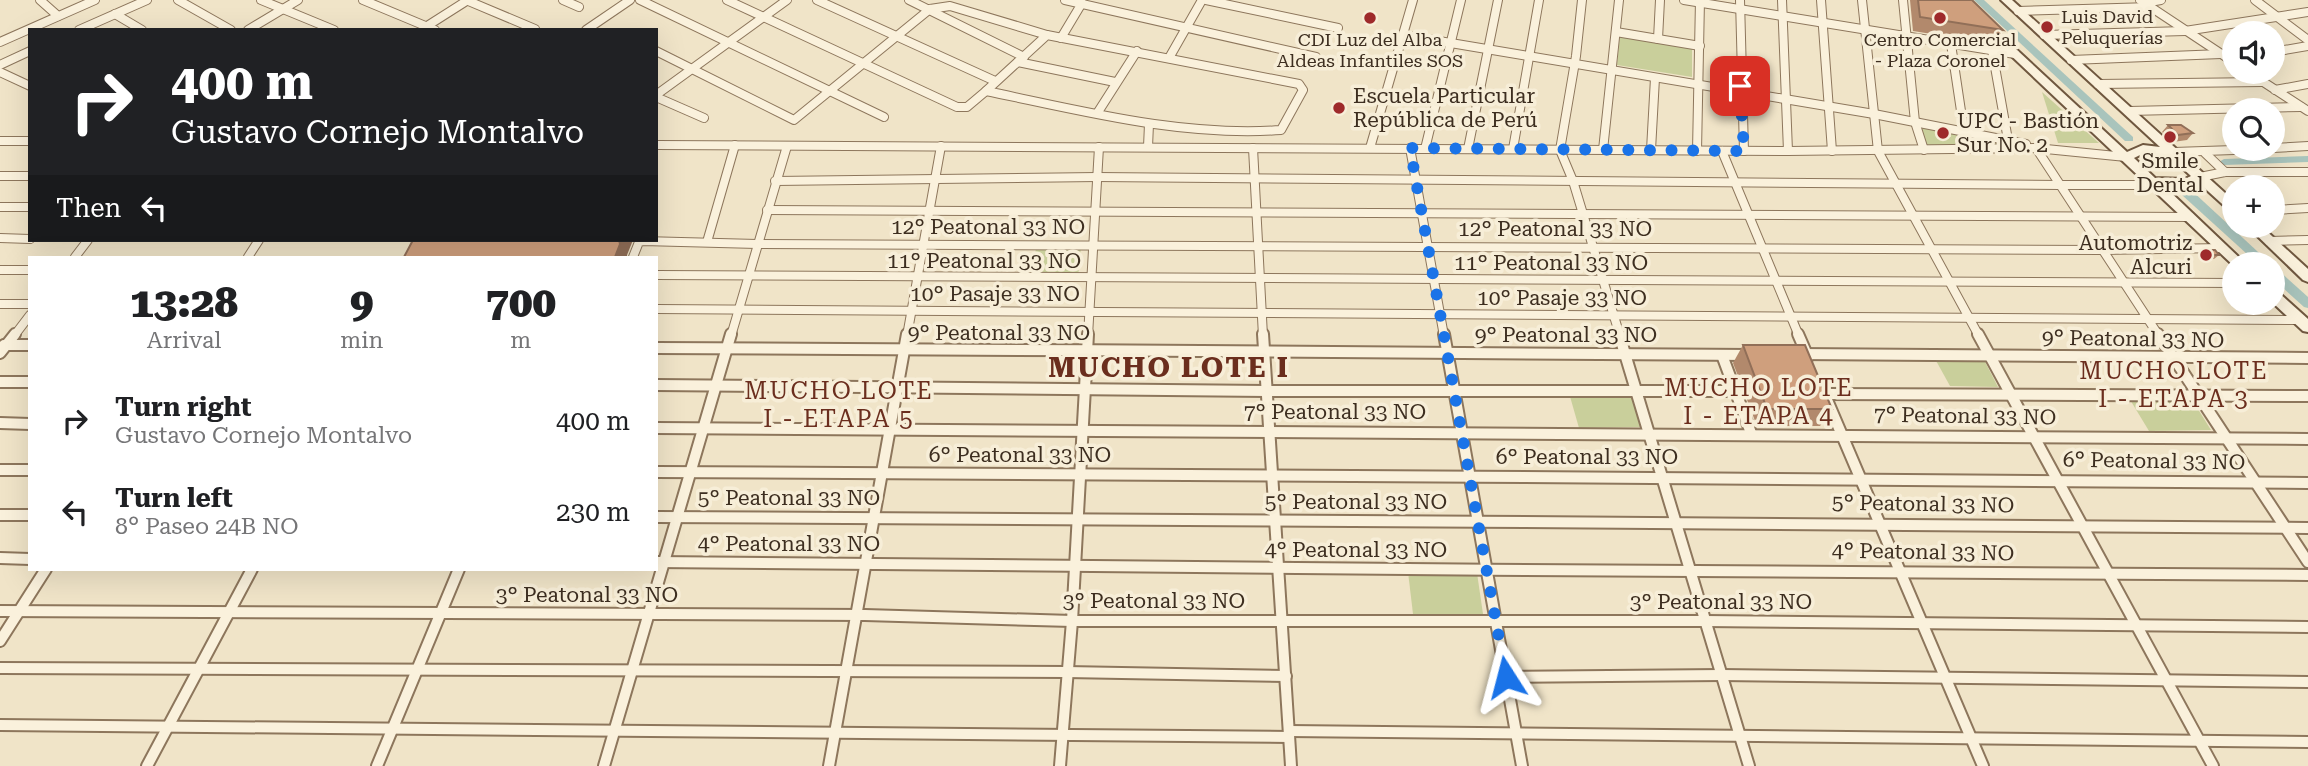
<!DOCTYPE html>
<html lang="en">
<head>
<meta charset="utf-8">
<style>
  :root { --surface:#fff; --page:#f6f6f6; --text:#202124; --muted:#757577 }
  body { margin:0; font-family:"Roboto Serif",serif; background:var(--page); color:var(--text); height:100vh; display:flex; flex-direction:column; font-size:26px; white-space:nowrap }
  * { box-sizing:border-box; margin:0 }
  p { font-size:23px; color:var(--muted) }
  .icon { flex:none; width:38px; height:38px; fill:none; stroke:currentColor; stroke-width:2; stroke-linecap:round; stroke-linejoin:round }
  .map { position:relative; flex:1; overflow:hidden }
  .panel { position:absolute; left:28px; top:256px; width:630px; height:315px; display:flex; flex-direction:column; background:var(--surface); border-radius:0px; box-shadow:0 7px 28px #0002 }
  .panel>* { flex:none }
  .banner { position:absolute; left:28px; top:28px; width:630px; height:214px; border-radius:0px; box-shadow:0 7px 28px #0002; background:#202124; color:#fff; overflow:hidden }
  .fabs { position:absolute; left:2222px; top:21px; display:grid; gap:14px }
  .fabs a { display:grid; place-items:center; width:63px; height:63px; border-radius:50%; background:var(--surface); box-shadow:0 7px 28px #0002; font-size:35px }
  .pin { position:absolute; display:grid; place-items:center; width:60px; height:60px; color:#fff; margin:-30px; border-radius:14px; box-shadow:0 4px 10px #0006 }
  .me { position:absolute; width:77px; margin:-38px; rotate:351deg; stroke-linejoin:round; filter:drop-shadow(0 0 5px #0008) }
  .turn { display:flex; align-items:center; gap:24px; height:147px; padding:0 28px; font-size:32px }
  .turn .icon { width:91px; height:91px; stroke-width:2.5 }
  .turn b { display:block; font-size:49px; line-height:60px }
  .then { display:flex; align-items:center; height:66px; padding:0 28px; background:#0003; gap:14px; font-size:26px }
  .eta { display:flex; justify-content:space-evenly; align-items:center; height:119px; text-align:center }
  .eta b { font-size:42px; font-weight:800; line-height:49px }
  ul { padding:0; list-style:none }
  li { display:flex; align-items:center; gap:21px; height:91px; padding:0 28px }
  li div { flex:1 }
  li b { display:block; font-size:26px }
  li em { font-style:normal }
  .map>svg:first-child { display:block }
  .green { fill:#c9cf9b }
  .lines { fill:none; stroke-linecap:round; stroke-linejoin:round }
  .canal { fill:#a9c4bc; fill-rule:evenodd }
  .street-far1-casing { stroke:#8d765c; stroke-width:10 }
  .street-casing { stroke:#8d765c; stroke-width:14 }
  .secondary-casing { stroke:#6f573f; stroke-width:4 }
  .street-far1 { stroke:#faf1dc; stroke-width:8 }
  .street { stroke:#faf1dc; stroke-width:10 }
  .secondary { fill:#faf1dc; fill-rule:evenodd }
  .wall { fill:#b2896c }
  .shaded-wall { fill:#916f58 }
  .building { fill:#cf9f7d; stroke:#916f58; stroke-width:2 }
  .route { stroke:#1a73e8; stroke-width:12; stroke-dasharray:0 21.6 }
  .poi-dot { fill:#9e2a2b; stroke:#f7eed8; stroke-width:2.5 }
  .labels { text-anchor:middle; stroke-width:7; stroke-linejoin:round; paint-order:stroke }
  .far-poi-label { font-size:18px; fill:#3d2e20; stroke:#f7eed8 }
  .poi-label { font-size:21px; fill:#3d2e20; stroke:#f7eed8; text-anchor:start }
  .street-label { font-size:21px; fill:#3d2e20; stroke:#f7eed8 }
  .quarter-label { font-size:24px; letter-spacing:2px; fill:#6b2e1e; stroke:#f7eed8 }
  .district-label { font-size:28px; font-weight:bold; letter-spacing:2px; fill:#6b2e1e; stroke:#f7eed8 }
</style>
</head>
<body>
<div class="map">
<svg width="2308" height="766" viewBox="0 0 2308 766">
  <rect width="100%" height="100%" fill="#f0e4c8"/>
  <!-- green -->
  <g class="green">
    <polygon points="1620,35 1692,47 1692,77 1617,65"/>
    <polygon points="2042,92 2099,143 2058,143"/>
    <polygon points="1918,125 1935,129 1937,135 1951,137 1949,131 2006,145 1926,145"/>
    <polygon points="1036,247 1081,247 1078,277 1033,276"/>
    <polygon points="1982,356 1998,387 1950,386 1934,357"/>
    <polygon points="1631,392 1641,427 1579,428 1569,393"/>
    <polygon points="2129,398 2191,398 2211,430 2149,431"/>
    <polygon points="1408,572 1477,573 1483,614 1413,614"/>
  </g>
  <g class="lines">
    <!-- canal -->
    <g class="canal">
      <polygon points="1974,0 1984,0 2133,137 2133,141 2125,141"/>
      <polygon points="2308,156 2308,162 2224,165 2219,162 2224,159"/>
      <polygon points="2186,188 2190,189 2271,264 2258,264 2182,195 2181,192 2182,189"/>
      <polygon points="2273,268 2277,269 2308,297 2308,308 2304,307 2273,279"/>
    </g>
    <!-- street-far1 casing -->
    <g class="street-far1-casing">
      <g id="street-far1">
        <polyline points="40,0 58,16"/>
        <polyline points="178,0 231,30"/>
        <polyline points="261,0 334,30"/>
        <polyline points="363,0 435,30"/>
        <polyline points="466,0 535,29"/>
        <polyline points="563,0 579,7"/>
        <polyline points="640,0 884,117"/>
        <polyline points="727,0 957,107 967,107 986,91"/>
        <polyline points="817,0 995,81"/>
        <polyline points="909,0 1024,57"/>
        <polyline points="1065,0 1316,57"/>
        <polyline points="1206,0 1338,28"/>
        <polyline points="1582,0 1576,56 1560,150 1573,181 1620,336"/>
        <polyline points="1684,0 2015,54"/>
        <polyline points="1740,0 1744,151"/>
        <polyline points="1782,0 1788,151"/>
        <polyline points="1821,0 1832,151"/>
        <polyline points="1862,0 1878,151 1979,336"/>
        <polyline points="1903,0 1915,122 1924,150"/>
        <polyline points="2140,0 2235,63"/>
        <polyline points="2255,0 2308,40"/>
        <polyline points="2144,3 2161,0"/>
        <polyline points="930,9 950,6 1047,35"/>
        <polyline points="2018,11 2151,7"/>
        <polyline points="115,14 142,30"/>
        <polyline points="424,28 468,0"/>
        <polyline points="79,30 147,0"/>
        <polyline points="248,30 298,0"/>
        <polyline points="586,30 630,0"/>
        <polyline points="1616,32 1700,46"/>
        <path d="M1047 35 1299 84 1303 90 1281 130C1181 137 1083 111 986 91Z"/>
        <polyline points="1403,35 1874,114 2026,144"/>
        <polyline points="2044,35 2185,31 2308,12"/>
        <polyline points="1061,38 1082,3"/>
        <polyline points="1658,39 1660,0"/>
        <polyline points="0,42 95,0"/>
        <polyline points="1951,44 1964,131"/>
        <polyline points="1992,50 2008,140"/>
        <polyline points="656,51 794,120 930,9"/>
        <polyline points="2273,52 2308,46"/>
        <polyline points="1169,58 1202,0"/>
        <polyline points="2071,60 2221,54"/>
        <polyline points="1018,62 1115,82"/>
        <polyline points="0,65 30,51"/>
        <polyline points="0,72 30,86"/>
        <polyline points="2248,72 2308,111"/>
        <polyline points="2098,84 2263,82"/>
        <polyline points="2275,90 2308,84"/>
        <polyline points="656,95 787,0"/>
        <polyline points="656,97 704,118"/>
        <polyline points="2129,111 2301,107"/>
        <polyline points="1098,112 1137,51"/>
        <polyline points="0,141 30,141"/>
        <polyline points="656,145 1788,151 2036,148 2126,157"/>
        <polyline points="1148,147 1149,124"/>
        <polyline points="1253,148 1263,336"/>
        <polyline points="1370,148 1413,0"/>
        <polyline points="1410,148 1444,336"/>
        <polyline points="2036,148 2159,336"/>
        <polyline points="2273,148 2308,146"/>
        <polyline points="1425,149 1461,0"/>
        <polyline points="1468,149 1498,0"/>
        <polyline points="1513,149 1539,0"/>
        <polyline points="1603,150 1619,0"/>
        <polyline points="1651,150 1655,78"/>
        <polyline points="1697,151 1700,0"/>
        <polyline points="1722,151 1799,336"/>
        <polyline points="2174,152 2264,149"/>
        <polyline points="2205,153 2225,172"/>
        <polyline points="0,176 30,176"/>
        <polyline points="2200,177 2225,172 2308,172"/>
        <polyline points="775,181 1097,177 2060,185 2137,185 2152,182"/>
        <polyline points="0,207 30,207"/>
        <polyline points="767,210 2190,217"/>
        <polyline points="2273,210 2308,208"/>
        <polyline points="0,238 30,239"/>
        <polyline points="2269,241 2308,240"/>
        <polyline points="707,242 735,145"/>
        <polyline points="75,257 88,240"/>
        <polyline points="248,257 259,240"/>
        <polyline points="633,257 639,242 643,241 757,244 2102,250 2222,248"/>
        <polyline points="0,270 30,270"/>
        <polyline points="656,275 2235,283"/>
        <polyline points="0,304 30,304"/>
        <polyline points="656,309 2300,320"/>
        <polyline points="14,336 30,315"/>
        <polyline points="731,336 787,146"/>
        <polyline points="907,336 941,146"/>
        <polyline points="1088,336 1099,147"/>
      </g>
    </g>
    <!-- street casing -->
    <g class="street-casing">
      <g id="street">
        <polyline points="1263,334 1291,766"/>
        <polyline points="1444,334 1522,766"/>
        <polyline points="1619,334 1749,766"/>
        <polyline points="1798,334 1808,357"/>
        <polyline points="1978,334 2213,766"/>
        <polyline points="2158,334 2308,562"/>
        <polyline points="4,345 30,345"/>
        <path d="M656 348C1021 351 1386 350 1751 355"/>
        <polyline points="0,353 15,334"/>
        <polyline points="1798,354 2308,358"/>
        <polyline points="1722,355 1751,433"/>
        <polyline points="0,382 30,382"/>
        <polyline points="656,385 1266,391 1735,391"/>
        <polyline points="1824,394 2308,396"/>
        <polyline points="1827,400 1983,766"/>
        <polyline points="0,423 30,424"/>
        <polyline points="656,428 2308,439"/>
        <polyline points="0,470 30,470"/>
        <path d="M656 472C1207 476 1757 477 2308 483"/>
        <polyline points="0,515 30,515"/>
        <path d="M656 517C1207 521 1757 522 2308 528"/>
        <polyline points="0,558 30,559"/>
        <path d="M656 562C1207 570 1757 570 2308 575"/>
        <polyline points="0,611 865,615 1072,621 1705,621 2308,627"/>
        <polyline points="0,641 46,569"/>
        <polyline points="0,668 1067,672 1286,676"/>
        <polyline points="1505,677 1722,675 2308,682"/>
        <polyline points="0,725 1289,737"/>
        <polyline points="1289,731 2308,742"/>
        <polyline points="147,766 252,569"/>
        <polyline points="377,766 459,569"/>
        <polyline points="604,766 731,334"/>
        <polyline points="829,766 907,334"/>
        <polyline points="1060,766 1072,621 1088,334"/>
      </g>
    </g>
    <!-- secondary casing -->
    <g class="secondary-casing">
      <g id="secondary">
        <path d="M1952 0H1963L2127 152 2143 145 2160 147 2001 0H2012L2235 202V213L2231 212 2199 183 2187 187 2164 186 2246 264H2235V267ZM2144 153 2169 156 2191 176 2185 179 2155 178 2134 158Z"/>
        <polygon points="2247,226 2261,226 2308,269 2308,282 2303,280"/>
        <polygon points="2273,290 2278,292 2308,319 2308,332 2303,331 2273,303"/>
      </g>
    </g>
    <!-- street-far1 -->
    <use href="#street-far1" class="street-far1"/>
    <!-- street -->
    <use href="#street" class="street"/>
    <!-- secondary -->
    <use href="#secondary" class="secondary"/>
  </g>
  <!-- wall -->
  <g class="wall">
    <polygon points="1910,0 1972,0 2003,30 1995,44 1913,31"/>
    <polygon points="2168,125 2193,133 2187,140 2173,142 2162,132"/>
    <polygon points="2204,250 2219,255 2214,259 2204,260 2200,255"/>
    <polygon points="1743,345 1832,409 1820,426 1757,426 1733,363"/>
  </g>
  <!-- shaded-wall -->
  <polygon class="shaded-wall" points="619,240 633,240 627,255 627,257 615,257"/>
  <!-- building -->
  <g class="building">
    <polygon points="1918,0 1972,0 2003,30 1920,17"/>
    <polygon points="2168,125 2181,125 2193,133 2178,135"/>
    <polygon points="413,240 619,240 620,244 615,257 404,257"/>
    <polygon points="2204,250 2215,250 2219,255 2208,255"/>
    <polygon points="1743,345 1805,345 1832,409 1767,409"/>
  </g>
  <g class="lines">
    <!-- route -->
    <polyline class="route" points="1506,677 1410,148 1744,151 1740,86"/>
  </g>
  <!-- markers -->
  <g class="poi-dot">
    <circle cx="1370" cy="18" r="7"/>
    <circle cx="1940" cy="18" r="7"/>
    <circle cx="2047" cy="27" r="7"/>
    <circle cx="1339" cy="108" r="7"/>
    <circle cx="1943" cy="133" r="7"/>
    <circle cx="2170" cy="137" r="7"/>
    <circle cx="2206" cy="255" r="7"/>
  </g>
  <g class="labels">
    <!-- far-poi labels -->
    <g class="far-poi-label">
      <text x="2061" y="23" text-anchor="start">Luis David<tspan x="2061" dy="21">Peluquerías</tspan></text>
      <text x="1370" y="46">CDI Luz del Alba<tspan x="1370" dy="21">Aldeas Infantiles SOS</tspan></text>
      <text x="1940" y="46">Centro Comercial<tspan x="1940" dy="21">- Plaza Coronel</tspan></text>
    </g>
    <!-- poi labels -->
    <g class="poi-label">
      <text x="1353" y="103">Escuela Particular<tspan x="1353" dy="24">República de Perú</tspan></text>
      <text x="1957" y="128">UPC - Bastión<tspan x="1957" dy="24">Sur No. 2</tspan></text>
      <text x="2170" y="168" text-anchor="middle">Smile<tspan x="2170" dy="24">Dental</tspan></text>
      <text x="2192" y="250" text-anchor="end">Automotriz<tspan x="2192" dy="24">Alcuri</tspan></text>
    </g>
    <!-- street labels -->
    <g class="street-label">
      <text x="988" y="234">12° Peatonal 33 NO</text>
      <text x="1555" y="236">12° Peatonal 33 NO</text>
      <text x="984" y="268">11° Peatonal 33 NO</text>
      <text x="1551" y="270">11° Peatonal 33 NO</text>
      <text x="995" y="301">10° Pasaje 33 NO</text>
      <text x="1562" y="305">10° Pasaje 33 NO</text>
      <text x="999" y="340">9° Peatonal 33 NO</text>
      <text x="1566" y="342">9° Peatonal 33 NO</text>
      <text transform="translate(2133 339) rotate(1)" y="7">9° Peatonal 33 NO</text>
      <text x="1335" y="419">7° Peatonal 33 NO</text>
      <text transform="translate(1965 416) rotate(1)" y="7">7° Peatonal 33 NO</text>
      <text x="1020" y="462">6° Peatonal 33 NO</text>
      <text x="1587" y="464">6° Peatonal 33 NO</text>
      <text transform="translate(2154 461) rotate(1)" y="7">6° Peatonal 33 NO</text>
      <text x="789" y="505">5° Peatonal 33 NO</text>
      <text x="1356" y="509">5° Peatonal 33 NO</text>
      <text transform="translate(1923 504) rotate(1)" y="7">5° Peatonal 33 NO</text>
      <text x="789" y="551">4° Peatonal 33 NO</text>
      <text x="1356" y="557">4° Peatonal 33 NO</text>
      <text transform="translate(1923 552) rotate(1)" y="7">4° Peatonal 33 NO</text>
      <text x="587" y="602">3° Peatonal 33 NO</text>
      <text x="1154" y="608">3° Peatonal 33 NO</text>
      <text x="1721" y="609">3° Peatonal 33 NO</text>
    </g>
    <!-- quarter labels -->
    <g class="quarter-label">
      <text x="2174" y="379">MUCHO LOTE<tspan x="2174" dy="28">I - ETAPA 3</tspan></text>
      <text x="1759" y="396">MUCHO LOTE<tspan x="1759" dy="28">I - ETAPA 4</tspan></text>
      <text x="839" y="399">MUCHO LOTE<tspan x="839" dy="28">I - ETAPA 5</tspan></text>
    </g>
    <!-- district labels -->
    <g class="district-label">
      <text x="1169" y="377">MUCHO LOTE I</text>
    </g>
  </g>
</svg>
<div class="fabs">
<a><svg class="icon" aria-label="sound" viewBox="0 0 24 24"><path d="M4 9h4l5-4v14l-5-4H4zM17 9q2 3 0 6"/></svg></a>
<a><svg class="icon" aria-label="search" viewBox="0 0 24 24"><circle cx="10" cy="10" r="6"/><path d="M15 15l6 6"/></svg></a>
<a>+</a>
<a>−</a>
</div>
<div class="pin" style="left:1740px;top:86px;background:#d93025"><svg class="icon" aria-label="arrive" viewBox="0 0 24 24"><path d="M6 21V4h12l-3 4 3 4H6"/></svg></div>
<svg class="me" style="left:1506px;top:677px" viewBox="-20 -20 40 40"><path d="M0-17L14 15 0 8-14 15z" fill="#1a73e8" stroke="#fff" stroke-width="4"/></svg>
<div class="banner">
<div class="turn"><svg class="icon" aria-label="right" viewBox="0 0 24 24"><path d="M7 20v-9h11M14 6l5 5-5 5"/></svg><div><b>400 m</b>Gustavo Cornejo Montalvo</div></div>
<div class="then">Then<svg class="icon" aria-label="left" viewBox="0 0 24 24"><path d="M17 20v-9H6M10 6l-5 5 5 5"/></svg></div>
</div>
<section class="panel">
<div class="eta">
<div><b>13:28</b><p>Arrival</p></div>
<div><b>9</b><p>min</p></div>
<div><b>700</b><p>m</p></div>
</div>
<ul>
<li><svg class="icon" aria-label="right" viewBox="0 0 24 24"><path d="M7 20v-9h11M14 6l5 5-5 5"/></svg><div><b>Turn right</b><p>Gustavo Cornejo Montalvo</p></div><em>400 m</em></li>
<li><svg class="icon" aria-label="left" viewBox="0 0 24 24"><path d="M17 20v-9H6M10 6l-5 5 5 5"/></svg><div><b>Turn left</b><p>8° Paseo 24B NO</p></div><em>230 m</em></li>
</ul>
</section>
</div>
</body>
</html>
